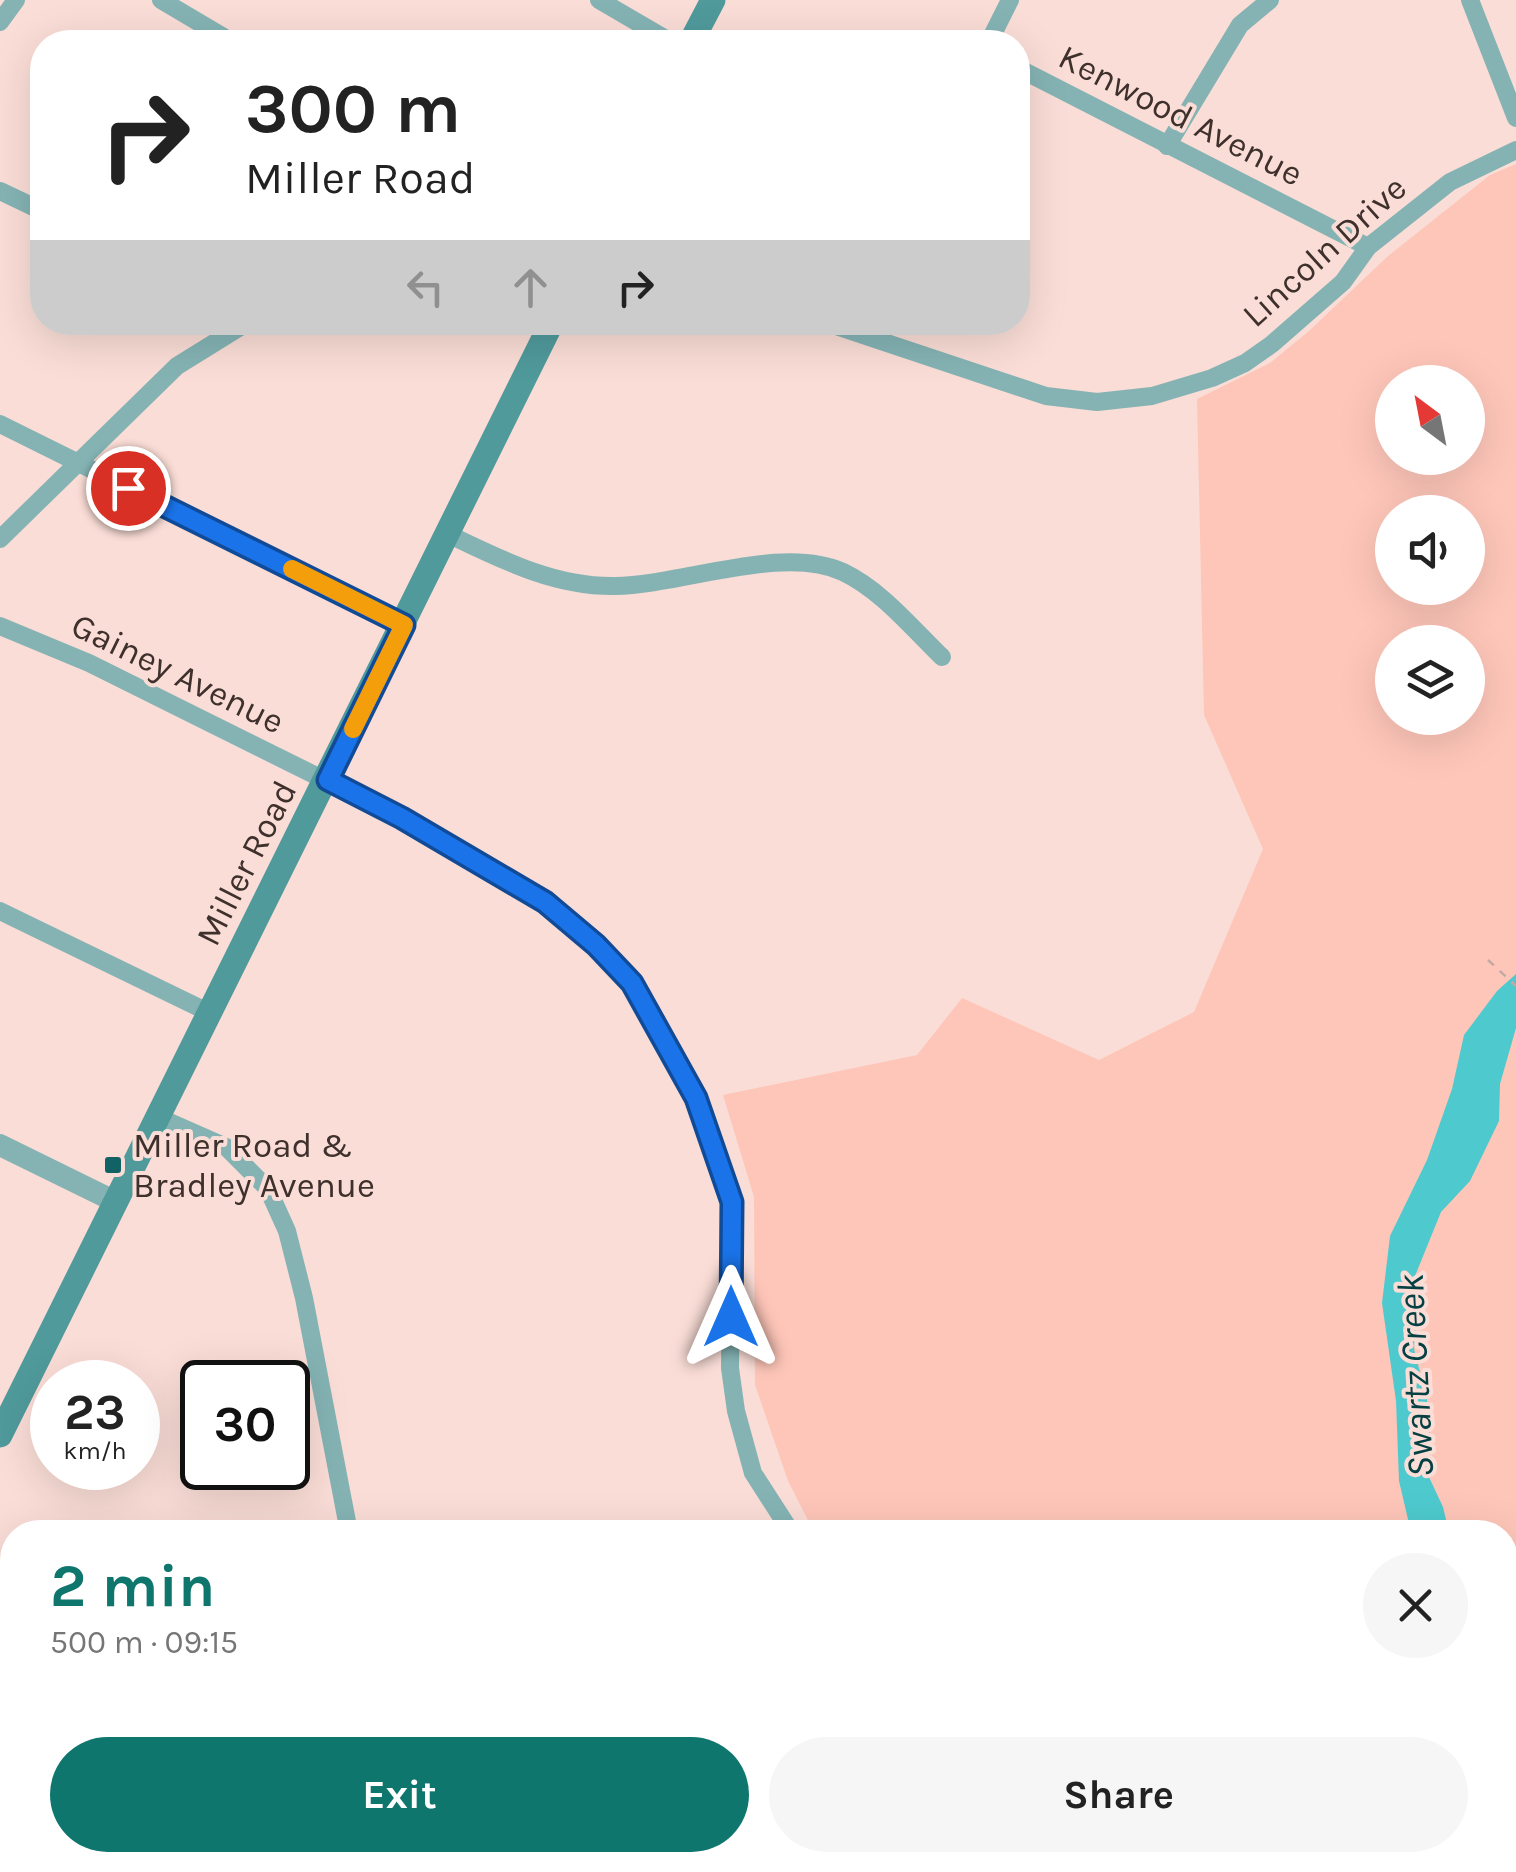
<!DOCTYPE html>
<html lang="en">
<head>
<meta charset="utf-8">
<style>
  :root { --surface:#fff; --page:#f6f6f6; --text:#222; --muted:#767676; --accent:#0f766e }
  body { margin:0; font-family:Karla,sans-serif; background:var(--page); color:var(--text); height:100vh; display:flex; flex-direction:column; font-size:38px; white-space:nowrap }
  * { box-sizing:border-box; margin:0 }
  p { font-size:32px; color:var(--muted) }
  .icon { flex:none; width:55px; height:55px; fill:none; stroke:currentColor; stroke-width:2; stroke-linecap:round; stroke-linejoin:round }
  .map { position:relative; flex:1; overflow:hidden }
  .panel { position:absolute; left:0px; top:1520px; width:1518px; height:352px; display:flex; flex-direction:column; background:var(--surface); border-radius:40px 40px 0 0; box-shadow:0 10px 40px #0002 }
  .panel>* { flex:none }
  .top-card { position:absolute; left:30px; top:30px; width:1000px; height:305px; border-radius:40px; box-shadow:0 10px 40px #0002; background:#fff; color:var(--text); overflow:hidden }
  .needle { width:65px; rotate:328deg }
  .fabs { position:absolute; left:1375px; top:365px; display:grid; gap:20px }
  .fabs a { display:grid; place-items:center; width:110px; height:110px; border-radius:50%; background:var(--surface); box-shadow:0 10px 40px #0002; font-size:50px }
  .speed { position:absolute; left:30px; top:1360px; display:flex; gap:20px; font-size:50px; font-weight:700; text-align:center }
  .speed>* { display:grid; place-content:center; width:130px; height:130px; border-radius:50%; background:var(--surface); box-shadow:0 10px 40px #0002; line-height:1 }
  .speed small { font-size:25px; font-weight:400 }
  .speed .limit { border:5px solid #111; border-radius:15px; background:#fff; color:#111 }
  .pin { position:absolute; display:grid; place-items:center; width:85px; height:85px; color:#fff; margin:-42px; border:5px solid #fff; border-radius:50%; box-shadow:0 2px 10px #0007 }
  .me { position:absolute; width:110px; margin:-55px; rotate:0deg; stroke-linejoin:round; filter:drop-shadow(0 0 8px #0008) }
  .turn { display:flex; align-items:center; gap:35px; height:210px; padding:0 50px; font-size:45px }
  .turn .icon { width:130px; height:130px; stroke-width:2.5 }
  .turn b { display:block; font-size:70px; line-height:85px }
  .lanes { display:flex; align-items:center; height:95px; padding:0 50px; background:#0003; justify-content:center; gap:50px; direction:ltr }
  .lanes .off { opacity:.35 }
  .round { display:grid; place-items:center; flex:none; width:105px; height:105px; border-radius:52px; background:var(--page) }
  .headline { display:flex; align-items:center; justify-content:space-between; height:170px; padding:0 50px }
  h1 { font-size:60px; font-weight:700; line-height:75px; color:var(--accent) }
  .action { display:flex; gap:20px; margin-top:auto; padding:20px 50px }
  .action a { flex:1; height:115px; border-radius:60px; background:var(--accent); color:#fff; font-size:40px; font-weight:700; line-height:115px; text-align:center }
  .action a+a { background:var(--page); color:var(--text) }
  .map>svg:first-child { display:block }
  .green { fill:#fec6b9; fill-rule:evenodd }
  .water { fill:#4ecace }
  .lines { fill:none; stroke-linecap:round; stroke-linejoin:round }
  .path { stroke:#c2a9a3; stroke-width:2.5; stroke-dasharray:8 8; stroke-linecap:butt }
  .minor { stroke:#85b3b4; stroke-width:18 }
  .tertiary { stroke:#85b3b4; stroke-width:22 }
  .secondary { stroke:#509a9c; stroke-width:25 }
  .route-casing { stroke:#114b97; stroke-width:25 }
  .route { stroke:#1a73e8; stroke-width:18 }
  .slow { stroke:#f59e0b; stroke-width:18 }
  .poi-dot { fill:#126265; stroke:#faddd6; stroke-width:4 }
  .labels { text-anchor:middle; stroke-width:8; stroke-linejoin:round; paint-order:stroke }
  .street-label { font-size:35px; fill:#3e302c; stroke:#faddd6 }
  .poi-label { font-size:35px; fill:#3e302c; stroke:#faddd6; text-anchor:start }
  .water-label { font-size:38px; font-style:italic; fill:#054042; stroke:#faddd6 }
</style>
</head>
<body>
<div class="map">
<svg width="1516" height="1872" viewBox="0 0 1516 1872">
  <rect width="100%" height="100%" fill="#faddd6"/>
  <!-- green -->
  <path class="green" d="M1516 164V1872H1033L1026 1860H1505V1532H814L788 1481 755 1385 754 1197 723 1095 917 1055 962 998 1099 1060 1194 1012 1263 849 1204 715 1197 399 1270 363 1309 331 1388 256 1490 175ZM1392 382H1468V458H1392ZM1392 512H1468V588H1392ZM1392 642H1468V718H1392Z"/>
  <!-- water -->
  <g class="water">
    <polygon points="1516,974 1516,1028 1500,1084 1499,1121 1470,1181 1441,1212 1415,1276 1417,1313 1414,1349 1427,1399 1431,1442 1429,1477 1443,1507 1449,1532 1411,1532 1399,1481 1396,1401 1382,1303 1390,1236 1427,1160 1452,1089 1464,1035 1497,991"/>
    <polygon points="1505,1695 1516,1720 1516,1822 1505,1785"/>
  </g>
  <g class="lines">
    <!-- path -->
    <g class="path">
      <polyline points="1488,960 1516,986"/>
      <polyline points="1505,1709 1516,1703"/>
    </g>
    <!-- minor -->
    <g class="minor">
      <polyline points="161,0 232,42"/>
      <polyline points="599,0 671,42"/>
      <polyline points="1470,0 1516,118"/>
      <polyline points="0,22 16,0"/>
      <polyline points="989,42 1010,0"/>
      <polyline points="1018,68 1368,247"/>
      <polyline points="1167,146 1240,25 1270,0"/>
      <polyline points="0,191 42,211"/>
      <polyline points="824,322 1046,396 1097,402 1152,396 1212,378 1245,363 1272,344 1343,282 1368,247 1450,182 1516,150"/>
      <polyline points="0,424 405,625"/>
      <path d="M448 534C502 560 555 587 615 586 682 585 783 544 843 572 881 590 912 628 942 657"/>
      <polyline points="0,539 177,366 248,322"/>
      <polyline points="0,626 89,663 403,819 545,902 596,945 632,983 696,1098 732,1202 730,1368 736,1411 753,1473 791,1532"/>
      <polyline points="0,911 208,1012"/>
      <polyline points="158,1117 226,1147 268,1189 287,1231 304,1298 349,1532"/>
      <polyline points="0,1717 12,1719"/>
      <polyline points="460,1860 465,1872"/>
      <polyline points="1012,1860 1019,1872"/>
    </g>
    <!-- tertiary -->
    <polyline class="tertiary" points="0,1145 116,1202"/>
    <!-- secondary -->
    <g class="secondary">
      <polyline points="691,42 713,0"/>
      <polyline points="0,1435 552,322"/>
    </g>
  </g>
  <g class="lines">
    <!-- route casing -->
    <g class="route-casing">
      <polyline id="route" points="128,488 404,625 328,780 402,818 545,902 596,945 632,983 696,1098 732,1202 731,1317"/>
    </g>
    <!-- route -->
    <use href="#route" class="route"/>
    <!-- slow -->
    <polyline class="slow" points="292,569 404,625 353,729"/>
  </g>
  <!-- markers -->
  <rect class="poi-dot" x="103" y="1155" width="20" height="20" rx="5"/>
  <g class="labels">
    <!-- street labels -->
    <g class="street-label">
      <text transform="translate(1181 115) rotate(27)" y="12">Kenwood Avenue</text>
      <text transform="translate(1324 251) rotate(-42)" y="12">Lincoln Drive</text>
      <text transform="translate(178 673) rotate(26)" y="12">Gainey Avenue</text>
      <text transform="translate(246 863) rotate(-63)" y="12">Miller Road</text>
    </g>
    <!-- poi labels -->
    <g class="poi-label">
      <text x="133" y="1157">Miller Road &amp;<tspan x="133" dy="40">Bradley Avenue</tspan></text>
    </g>
    <!-- water labels -->
    <g class="water-label">
      <text transform="translate(1415 1376) rotate(-93)" y="13">Swartz Creek</text>
    </g>
  </g>
</svg>
<div class="fabs">
<a><svg class="needle" viewBox="-14 -14 28 28"><path d="M0-13l5 13h-10z" fill="#e53935"/><path d="M0 13l5-13h-10z" fill="#767676"/></svg></a>
<a><svg class="icon" aria-label="sound" viewBox="0 0 24 24"><path d="M4 9h4l5-4v14l-5-4H4zM17 9q2 3 0 6"/></svg></a>
<a><svg class="icon" aria-label="layers" viewBox="0 0 24 24"><path d="M12 4l9 5-9 5-9-5zM3 14l9 5 9-5"/></svg></a>
</div>
<div class="speed"><div>23<small>km/h</small></div><div class="limit">30</div></div>
<div class="pin" style="left:128px;top:488px;background:#d93025"><svg class="icon" aria-label="arrive" viewBox="0 0 24 24"><path d="M6 21V4h12l-3 4 3 4H6"/></svg></div>
<svg class="me" style="left:731px;top:1317px" viewBox="-20 -20 40 40"><path d="M0-17L14 15 0 8-14 15z" fill="#1a73e8" stroke="#fff" stroke-width="4"/></svg>
<div class="top-card">
<div class="turn"><svg class="icon" aria-label="right" viewBox="0 0 24 24"><path d="M7 20v-9h11M14 6l5 5-5 5"/></svg><div><b>300 m</b>Miller Road</div></div>
<div class="lanes"><svg class="icon off" aria-label="left" viewBox="0 0 24 24"><path d="M17 20v-9H6M10 6l-5 5 5 5"/></svg><svg class="icon off" aria-label="ahead" viewBox="0 0 24 24"><path d="M12 20V5M6 11l6-6 6 6"/></svg><svg class="icon" aria-label="right" viewBox="0 0 24 24"><path d="M7 20v-9h11M14 6l5 5-5 5"/></svg></div>
</div>
<section class="panel">
<div class="headline"><div><h1>2 min</h1><p>500 m · 09:15</p></div><a class="round"><svg class="icon" aria-label="close" viewBox="0 0 24 24"><path d="M6 6l12 12M18 6L6 18"/></svg></a></div>
<div class="action"><a>Exit</a><a>Share</a></div>
</section>
</div>
</body>
</html>
